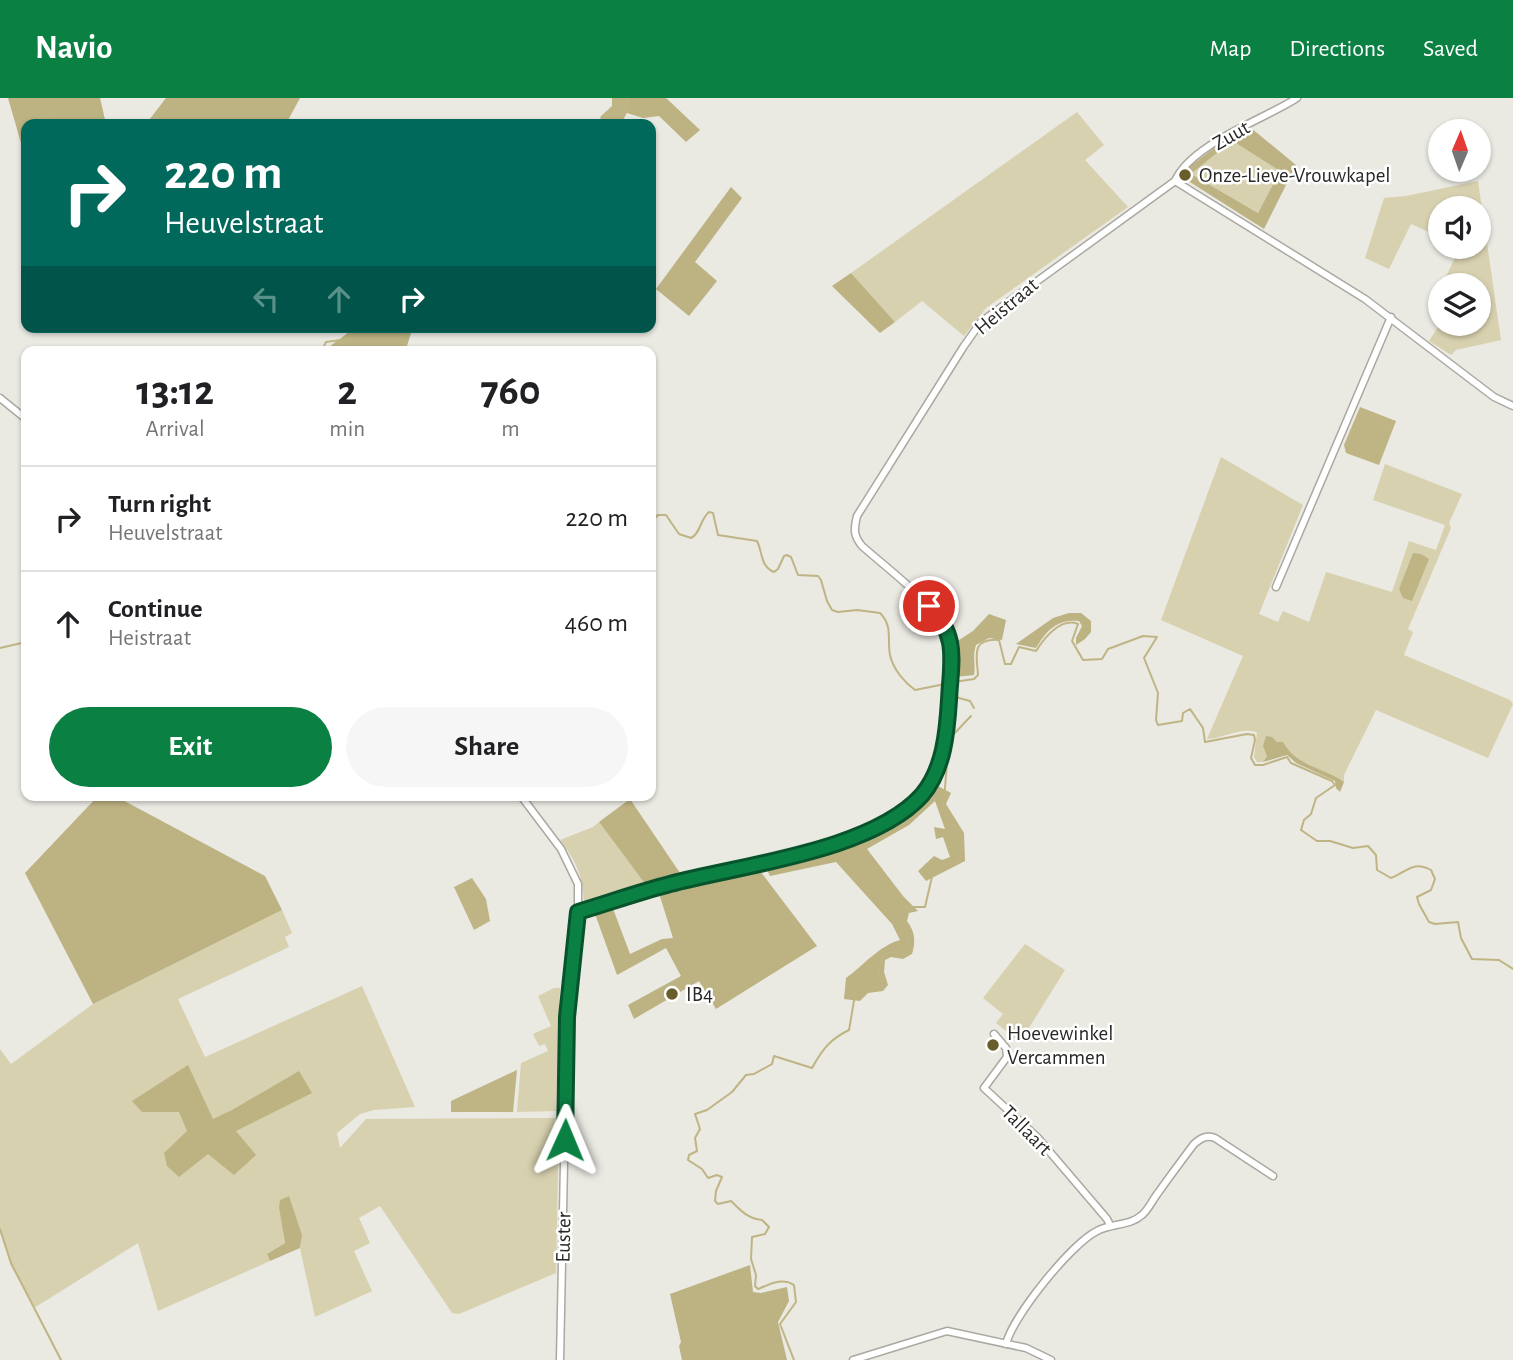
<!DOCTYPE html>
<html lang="en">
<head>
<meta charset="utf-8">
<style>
  :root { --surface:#fff; --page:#f6f6f6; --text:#202124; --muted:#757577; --line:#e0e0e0; --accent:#0b8043 }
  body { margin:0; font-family:"Alegreya Sans",sans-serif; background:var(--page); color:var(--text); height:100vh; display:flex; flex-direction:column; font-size:26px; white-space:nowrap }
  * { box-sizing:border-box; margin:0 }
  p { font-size:23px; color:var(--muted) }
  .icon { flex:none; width:38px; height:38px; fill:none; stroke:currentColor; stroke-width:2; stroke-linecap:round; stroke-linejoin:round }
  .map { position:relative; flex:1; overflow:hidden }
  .sheet { position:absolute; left:21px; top:248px; width:635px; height:455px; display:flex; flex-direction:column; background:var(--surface); border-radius:14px; box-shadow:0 2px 5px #0004 }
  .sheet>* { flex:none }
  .hud { position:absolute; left:21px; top:21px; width:635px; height:214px; border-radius:14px; box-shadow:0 2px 5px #0004; background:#00695c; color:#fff; overflow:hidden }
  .needle { width:46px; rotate:2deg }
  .tools { position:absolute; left:1428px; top:21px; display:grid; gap:14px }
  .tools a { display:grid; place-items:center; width:63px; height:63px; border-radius:50%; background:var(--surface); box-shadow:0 2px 5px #0004; font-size:35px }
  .pin { position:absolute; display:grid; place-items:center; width:60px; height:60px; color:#fff; margin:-30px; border:4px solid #fff; border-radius:50%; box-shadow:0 2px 7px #0007 }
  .me { position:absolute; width:77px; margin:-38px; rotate:1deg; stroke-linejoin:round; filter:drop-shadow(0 0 5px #0008) }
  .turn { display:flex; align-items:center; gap:24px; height:147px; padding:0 28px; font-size:32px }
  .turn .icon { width:91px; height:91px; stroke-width:2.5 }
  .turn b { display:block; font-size:49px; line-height:60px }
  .lanes { display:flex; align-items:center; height:66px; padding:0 28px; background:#0003; justify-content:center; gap:35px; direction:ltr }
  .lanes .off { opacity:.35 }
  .eta { display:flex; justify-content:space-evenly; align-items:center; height:119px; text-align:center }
  .eta b { font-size:42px; font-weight:600; line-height:49px }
  .action { display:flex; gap:14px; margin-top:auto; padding:14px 28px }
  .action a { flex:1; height:80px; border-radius:42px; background:var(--accent); color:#fff; font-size:28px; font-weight:600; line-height:80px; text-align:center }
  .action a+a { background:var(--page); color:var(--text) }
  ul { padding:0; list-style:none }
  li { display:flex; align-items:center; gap:21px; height:105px; padding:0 28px; border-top:2px solid var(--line) }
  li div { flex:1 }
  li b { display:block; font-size:26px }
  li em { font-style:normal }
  header { display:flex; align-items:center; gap:42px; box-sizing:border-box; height:98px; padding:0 35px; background:var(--accent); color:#fff }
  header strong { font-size:33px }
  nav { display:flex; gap:38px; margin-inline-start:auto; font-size:24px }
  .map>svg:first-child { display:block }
  .green { fill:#d8d1b0 }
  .forest { fill:#bcb282 }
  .water { fill:#bfb484 }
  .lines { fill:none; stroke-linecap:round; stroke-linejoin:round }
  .stream { stroke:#bfb484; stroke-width:2 }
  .minor-casing { stroke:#aaa8a1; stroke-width:9 }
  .minor { stroke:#fff; stroke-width:6 }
  .route-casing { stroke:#07532c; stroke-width:18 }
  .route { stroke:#0b8043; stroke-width:12 }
  .poi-dot { fill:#695d2a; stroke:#fff; stroke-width:2.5 }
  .labels { text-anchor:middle; stroke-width:5; stroke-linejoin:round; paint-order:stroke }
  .street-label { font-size:21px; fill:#292826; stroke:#fff }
  .poi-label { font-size:21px; fill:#292826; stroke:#fff; text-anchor:start }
</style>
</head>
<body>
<header>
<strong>Navio</strong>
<nav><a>Map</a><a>Directions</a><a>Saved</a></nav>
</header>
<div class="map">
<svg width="1513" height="1262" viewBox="0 0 1513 1262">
  <rect width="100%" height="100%" fill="#eae9e2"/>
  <!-- green -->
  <g class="green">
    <polygon points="1077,14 1104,47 1085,62 1128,109 986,210 964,238 922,203 895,224 851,175"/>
    <polygon points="1231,42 1280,73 1258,115 1191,76 1218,54 1214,50"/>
    <polygon points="1478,83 1501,242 1456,252 1451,257 1429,243 1440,226 1479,226 1479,187 1442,187 1460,149 1479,149 1479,110 1440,110 1440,139 1411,126 1389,171 1365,160 1384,100 1406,98"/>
    <path d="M1221 359 1303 407 1259 516 1278 524 1283 513 1309 524 1326 474 1392 494 1409 443 1436 452 1445 427 1373 402 1385 366 1462 396 1449 425 1451 430 1408 531 1413 534 1404 557 1510 602 1513 606 1488 660 1376 612 1344 677V684L1299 662 1277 644 1266 641 1267 658 1263 664H1257L1254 659 1257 634C1239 629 1225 640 1207 641L1243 558 1161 522Z"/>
    <path d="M599 724 646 787 584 806C583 777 577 765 560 742L593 729Z"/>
    <polygon points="282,812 292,835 285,839 289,849 178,901 205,959 362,888 415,1009 374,1012 360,1016 337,1035 340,1050 366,1021 559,1020 556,1175 459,1216 452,1215 380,1108 359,1120 370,1145 354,1153 372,1193 315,1219 300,1150 302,1136 279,1110 285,1145 267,1156 270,1163 158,1213 138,1145 34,1210 11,1168 0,1134 0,951 11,966 93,906"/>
    <polygon points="1025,846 1065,872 1020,944 996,925 1003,916 983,900"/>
    <polygon points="554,890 560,890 556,1013 517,1014 521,965 548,953 545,946 539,948 533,936 551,928 538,898"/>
  </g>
  <!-- forest -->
  <g class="forest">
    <polygon points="8,0 100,0 106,26 26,26 26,62"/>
    <polygon points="166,0 300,0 286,26 146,26"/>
    <polygon points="626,0 666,0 700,32 686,44 659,18 643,20 627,15 629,4"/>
    <polygon points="1251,30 1296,67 1264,131 1182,79 1181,75 1214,50 1218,54 1191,76 1258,115 1280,73 1231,42"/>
    <polygon points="731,89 742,100 695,164 717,183 689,218 656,191"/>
    <polygon points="851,175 895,224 880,235 832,188"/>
    <polygon points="349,229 413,229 405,254 322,254 352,232"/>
    <path d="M1069 515H1081L1091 523V534L1085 541 1076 547V540L1082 528 1079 523C1057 521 1047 532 1036 550L1016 546 1053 520Z"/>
    <path d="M989 516 1006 522 1002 542 989 540 976 547C972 558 976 566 974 577L955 579 956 544 973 533Z"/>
    <path d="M1266 638 1272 639 1277 644H1283C1296 668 1322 669 1344 684L1340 694 1336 690 1335 683 1296 665 1287 657 1263 664 1267 658 1263 648Z"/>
    <path d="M936 687 951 695 946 706 964 735 965 763 926 783 918 773 934 758 942 762 950 759 943 739 936 741 934 729 945 731 935 703 909 727 867 751 903 798 918 813 909 815 907 823C915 834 916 843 912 856L903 861 891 859 885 862 884 874 888 887 883 893 868 895 860 903 844 901 846 880C864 867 879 848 900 842L892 826 836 764 770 778 765 768C820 753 866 745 912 709 921 702 929 696 936 687Z"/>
    <polygon points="98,698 115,698 265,778 282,812 93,906 25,775"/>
    <polygon points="630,701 682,778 646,787 599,724"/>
    <polygon points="757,769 817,848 716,911 699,883 634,921 628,907 681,878 666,850 617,877 594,813 612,808 630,856 662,841 673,840 658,792"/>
    <polygon points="188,967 213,1021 232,1012 299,973 312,995 236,1033 256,1057 234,1077 208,1056 179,1079 167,1068 164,1055 187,1033 179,1014 142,1014 132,1003"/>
    <polygon points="289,1098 302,1137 300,1150 270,1163 267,1156 285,1145 279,1110 280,1102"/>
    <polygon points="750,1167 753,1194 761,1195 787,1189 789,1203 778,1224 787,1262 682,1262 679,1248 681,1244 670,1196"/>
  </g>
  <!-- water -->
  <g class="water">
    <polygon points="612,0 626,0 629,4 630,9 621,26 603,26 600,19 612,8"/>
    <polygon points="1360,309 1396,323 1379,367 1346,355 1344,347"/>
    <polygon points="1413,455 1421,456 1429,461 1412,503 1403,500 1399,491"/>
    <polygon points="472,780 486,801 490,823 474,832 454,789"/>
    <polygon points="517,972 513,1014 451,1014 451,1003"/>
  </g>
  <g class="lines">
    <!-- stream -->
    <g class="stream">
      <polyline points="40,26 51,16 45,0"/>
      <polyline points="326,254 324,248 326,244 348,241 351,236 346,229"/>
      <path d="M651 451 655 444 654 421 658 417H666L679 436 691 440C701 435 700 421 709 414L713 415 718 437 757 443C763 455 760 468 774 474L778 471 784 458 787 457 791 459 798 477 818 478 821 482 827 503 832 512 838 514 857 512 880 515C893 528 887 541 890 557 893 571 904 584 915 592L945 586"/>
      <polyline points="0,550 26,544"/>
      <path d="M974 610 970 603 959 600 955 597 954 584 974 581 978 577C977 559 970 540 999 542L1005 566H1011L1019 549 1036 553C1044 540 1061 519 1078 526L1072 543 1083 562 1102 561 1108 551 1143 538 1157 539 1144 560 1158 595 1156 622 1158 627 1182 623 1183 615 1190 611 1203 630 1205 644 1247 636 1254 637 1255 642 1251 660 1255 667H1263L1287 659 1291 665 1332 683 1335 687 1316 700 1311 716 1304 722 1301 732 1317 743H1330L1353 750 1368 748 1376 757 1377 772 1391 780C1407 774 1413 762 1431 772L1435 781 1431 792 1417 799 1419 806 1429 824 1435 826 1458 824 1461 840 1472 861 1499 862 1513 871"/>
      <polyline points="0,1131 11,1165 61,1262"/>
      <path d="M794 1262 780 1226 796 1204 794 1187C783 1179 770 1186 758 1191L755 1188 756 1177 751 1161 752 1139 765 1136 769 1129 762 1122C748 1121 740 1112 731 1103L718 1106 715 1103 716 1093 722 1079 717 1077 708 1080 702 1071 688 1062 689 1057 697 1053 695 1040 700 1031 695 1016 707 1012 732 994 746 977 754 976 772 966 774 958 812 970C822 952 830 941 849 932L856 891 883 888 879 875 882 857 893 854 905 857C911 842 907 833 898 820L901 809H925L934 770 949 768 960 763 962 739 943 714 947 665 945 661 951 639 971 618"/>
    </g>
    <!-- minor casing -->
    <g class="minor-casing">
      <g id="minor">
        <polyline points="1175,83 1365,201 1494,299 1513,308"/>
        <path d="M1175 83C1191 46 1263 22 1297 0"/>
        <polyline points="0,300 26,321"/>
        <polyline points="1276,489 1391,219"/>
        <polyline points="521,698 561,751 578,786 578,814 567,919 560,1262"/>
        <path d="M578 814C609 805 639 795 670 786 740 767 873 753 922 697 942 674 946 642 948 612 950 592 955 558 950 538 943 512 883 467 862 448 853 437 854 431 857 418L964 248 981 224 1175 83"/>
        <polyline points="994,936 1006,950 1007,959 984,990 1037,1039 1107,1121 1110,1127"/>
        <path d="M1006 1246C1013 1218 1071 1146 1097 1133 1112 1125 1130 1128 1142 1117 1149 1111 1153 1101 1158 1095 1170 1078 1182 1062 1194 1046 1201 1040 1206 1037 1215 1040L1273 1078"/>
        <polyline points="853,1262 947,1233 1026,1250 1051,1262"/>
      </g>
    </g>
    <!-- minor -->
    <use href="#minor" class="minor"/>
  </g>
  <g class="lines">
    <!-- route casing -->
    <g class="route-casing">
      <path id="route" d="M565 1042 567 919 578 814C608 805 639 794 670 786 741 767 872 753 922 697 944 671 947 634 949 602 951 562 959 538 929 508"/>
    </g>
    <!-- route -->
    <use href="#route" class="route"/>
  </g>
  <!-- markers -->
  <g class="poi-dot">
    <circle cx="1185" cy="77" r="7"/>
    <circle cx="672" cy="896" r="7"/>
    <circle cx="993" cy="947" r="7"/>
  </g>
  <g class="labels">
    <!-- street labels -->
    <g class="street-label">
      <text transform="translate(1231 37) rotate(-30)" y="7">Zuut</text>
      <text transform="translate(1006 208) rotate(-40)" y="7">Heistraat</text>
      <text transform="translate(1027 1032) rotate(45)" y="7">Tallaart</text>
      <text transform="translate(563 1139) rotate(-89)" y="7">Euster</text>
    </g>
    <!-- poi labels -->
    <g class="poi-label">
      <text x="1199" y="84">Onze-Lieve-Vrouwkapel</text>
      <text x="686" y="903">IB4</text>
      <text x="1007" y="942">Hoevewinkel<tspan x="1007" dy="24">Vercammen</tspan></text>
    </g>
  </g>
</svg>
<div class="tools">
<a><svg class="needle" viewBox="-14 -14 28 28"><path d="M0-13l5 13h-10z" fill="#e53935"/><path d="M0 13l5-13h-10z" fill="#757577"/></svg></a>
<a><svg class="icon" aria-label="sound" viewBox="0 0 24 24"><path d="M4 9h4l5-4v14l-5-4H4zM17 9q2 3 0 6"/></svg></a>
<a><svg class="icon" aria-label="layers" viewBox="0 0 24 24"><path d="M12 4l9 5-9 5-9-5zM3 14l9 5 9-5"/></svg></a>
</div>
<div class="pin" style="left:929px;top:508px;background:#d93025"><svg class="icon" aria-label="arrive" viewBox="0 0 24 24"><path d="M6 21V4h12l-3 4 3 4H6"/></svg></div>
<svg class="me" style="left:565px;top:1042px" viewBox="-20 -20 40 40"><path d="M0-17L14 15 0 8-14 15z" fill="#0b8043" stroke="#fff" stroke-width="4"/></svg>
<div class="hud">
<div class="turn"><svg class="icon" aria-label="right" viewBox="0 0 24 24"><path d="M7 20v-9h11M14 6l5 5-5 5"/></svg><div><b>220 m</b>Heuvelstraat</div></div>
<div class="lanes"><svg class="icon off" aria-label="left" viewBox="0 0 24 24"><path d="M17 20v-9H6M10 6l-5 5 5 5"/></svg><svg class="icon off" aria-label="ahead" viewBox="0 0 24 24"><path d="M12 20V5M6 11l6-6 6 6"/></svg><svg class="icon" aria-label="right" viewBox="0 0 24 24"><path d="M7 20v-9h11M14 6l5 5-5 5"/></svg></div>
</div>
<section class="sheet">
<div class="eta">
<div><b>13:12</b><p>Arrival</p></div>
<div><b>2</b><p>min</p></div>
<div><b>760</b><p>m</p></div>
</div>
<ul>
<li><svg class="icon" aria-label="right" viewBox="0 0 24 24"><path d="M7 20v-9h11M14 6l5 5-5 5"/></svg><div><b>Turn right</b><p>Heuvelstraat</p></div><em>220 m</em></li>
<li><svg class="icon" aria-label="ahead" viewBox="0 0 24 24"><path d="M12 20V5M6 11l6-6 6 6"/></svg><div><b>Continue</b><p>Heistraat</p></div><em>460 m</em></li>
</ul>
<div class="action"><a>Exit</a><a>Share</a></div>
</section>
</div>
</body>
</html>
